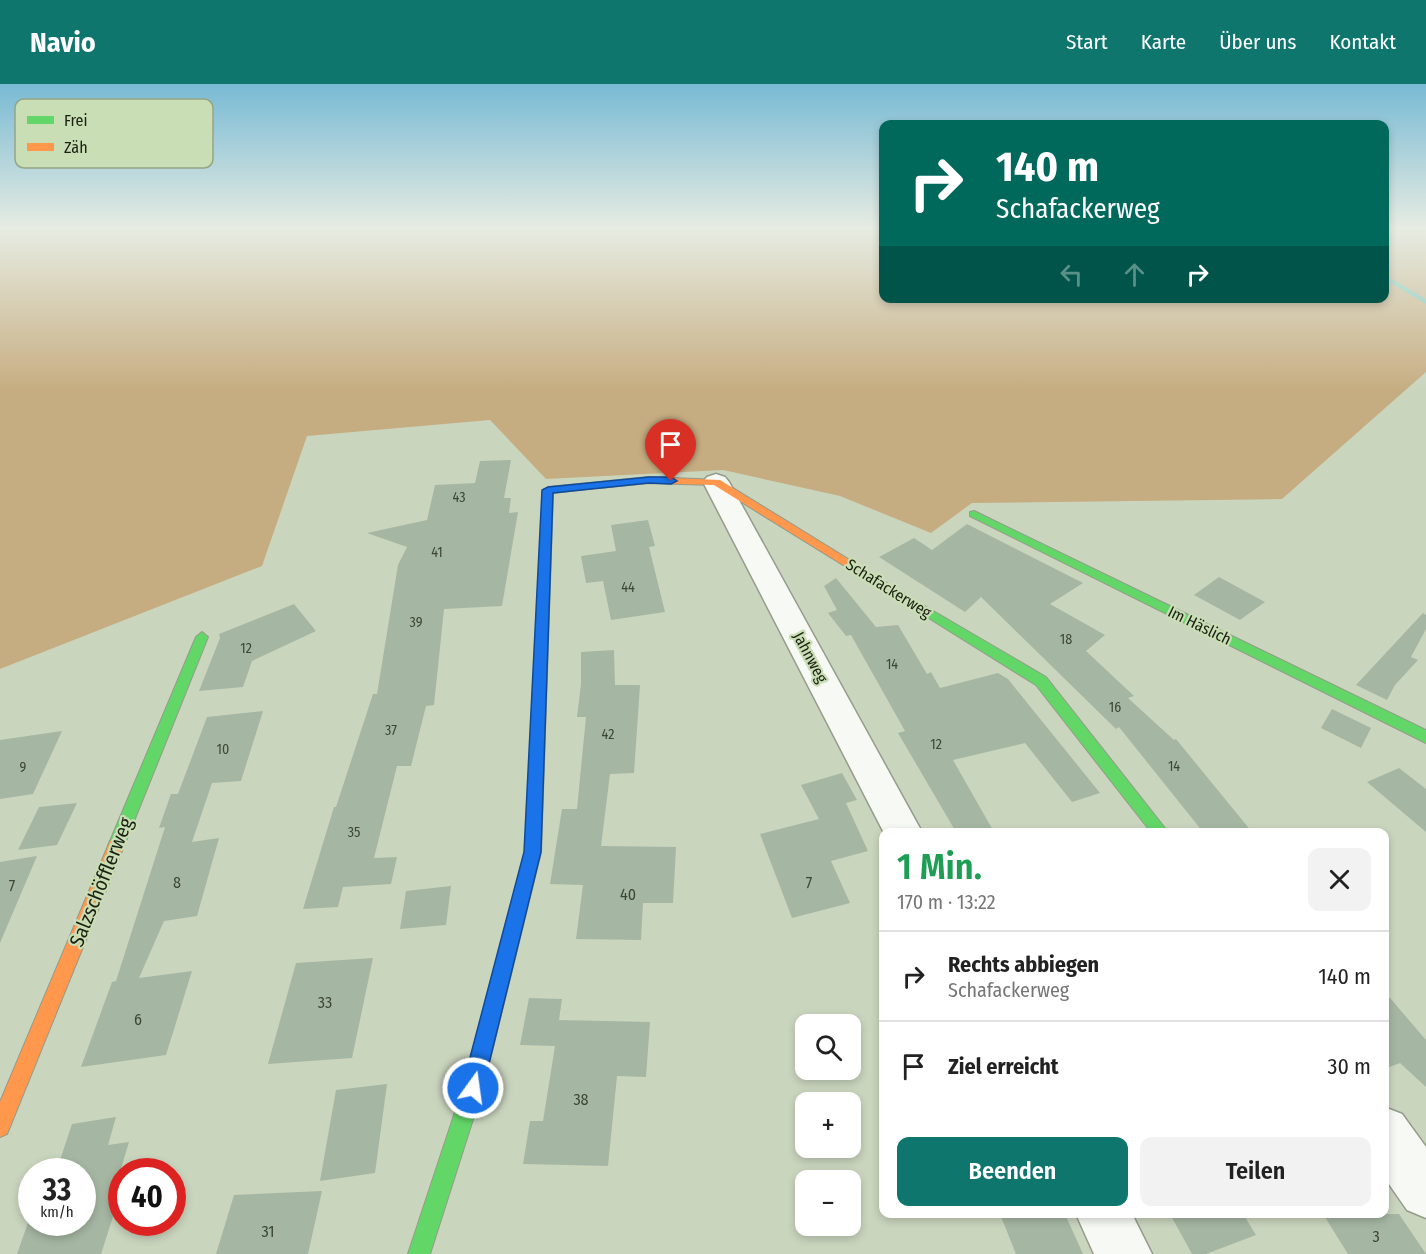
<!DOCTYPE html>
<html lang="de">
<head>
<meta charset="utf-8">
<style>
  :root { --surface:#fff; --page:#f2f2f2; --text:#222; --muted:#767676; --line:#e0e0e0; --accent:#0f766e }
  body { margin:0; font-family:"Fira Sans Condensed",sans-serif; background:var(--page); color:var(--text); height:100vh; display:flex; flex-direction:column; font-size:22px; white-space:nowrap }
  * { box-sizing:border-box; margin:0 }
  p { font-size:20px; color:var(--muted) }
  .icon { flex:none; width:33px; height:33px; fill:none; stroke:currentColor; stroke-width:2; stroke-linecap:round; stroke-linejoin:round }
  .map { position:relative; flex:1; overflow:hidden }
  .panel { position:absolute; left:879px; top:744px; width:510px; height:390px; display:flex; flex-direction:column; background:var(--surface); border-radius:12px; box-shadow:0 3px 9px #0003 }
  .panel>* { flex:none }
  .banner { position:absolute; left:879px; top:36px; width:510px; height:183px; border-radius:12px; box-shadow:0 3px 9px #0003; background:#00695c; color:#fff; overflow:hidden }
  .tools { position:absolute; left:795px; top:930px; display:grid; gap:12px }
  .tools a { display:grid; place-items:center; width:66px; height:66px; border-radius:12px; background:var(--surface); box-shadow:0 3px 9px #0003; font-size:30px }
  .speed { position:absolute; left:18px; top:1074px; display:flex; gap:12px; font-size:30px; font-weight:700; text-align:center }
  .speed>* { display:grid; place-content:center; width:78px; height:78px; border-radius:50%; background:var(--surface); box-shadow:0 3px 9px #0003; line-height:1 }
  .speed small { font-size:15px; font-weight:400 }
  .speed .limit { border:9px solid #d22; background:#fff; color:#111 }
  .pin { position:absolute; display:grid; place-items:center; width:51px; height:51px; color:#fff; margin:-62px -26px; border-radius:50% 50% 50% 0; rotate:-45deg; box-shadow:0 0 6px #0007 }
  .pin .icon { rotate:45deg }
  .me { position:absolute; width:66px; margin:-33px; rotate:14deg; stroke-linejoin:round; filter:drop-shadow(0 0 4px #0008) }
  .turn { display:flex; align-items:center; gap:21px; height:126px; padding:0 18px; font-size:27px }
  .turn .icon { width:78px; height:78px; stroke-width:2.5 }
  .turn b { display:block; font-size:42px; line-height:51px }
  .lanes { display:flex; align-items:center; height:57px; padding:0 18px; background:#0003; justify-content:center; gap:30px; direction:ltr }
  .lanes .off { opacity:.35 }
  .round { display:grid; place-items:center; flex:none; width:63px; height:63px; border-radius:12px; background:var(--page) }
  .overview { display:flex; align-items:center; justify-content:space-between; height:102px; padding:0 18px }
  h1 { font-size:36px; font-weight:600; line-height:45px; color:#1e9e55 }
  .cta { display:flex; gap:12px; margin-top:auto; padding:12px 18px }
  .cta a { flex:1; height:69px; border-radius:12px; background:var(--accent); color:#fff; font-size:24px; font-weight:600; line-height:69px; text-align:center }
  .cta a+a { background:var(--page); color:var(--text) }
  ul { padding:0; list-style:none }
  li { display:flex; align-items:center; gap:18px; height:90px; padding:0 18px; border-top:2px solid var(--line) }
  li div { flex:1 }
  li b { display:block; font-size:22px }
  li em { font-style:normal }
  header { display:flex; align-items:center; gap:36px; box-sizing:border-box; height:84px; padding:0 30px; background:var(--accent); color:#fff }
  header strong { font-size:28px }
  nav { display:flex; gap:33px; margin-inline-start:auto; font-size:21px }
  .map>svg:first-child { display:block }
  .forest { fill:#c6ad81 }
  .lines { fill:none; stroke-linecap:round; stroke-linejoin:round }
  .stream { fill:#70c2b6; fill-rule:evenodd }
  .building { fill:#a5b7a2 }
  .street-casing { stroke:#949c8b; stroke-width:3 }
  .fast-casing { stroke:#949c8b; stroke-width:2 }
  .slow-casing { stroke:#949c8b; stroke-width:2 }
  .street { fill:#f7f9f5; fill-rule:evenodd }
  .fast { fill:#63d668; fill-rule:evenodd }
  .slow { fill:#ff974d; fill-rule:evenodd }
  .route { fill:#1a73e8; stroke:#114b97; stroke-width:1.5 }
  .labels { text-anchor:middle; stroke-width:4.5; stroke-linejoin:round; paint-order:stroke }
  .number-label { font-size:14px; fill:#3d4636 }
  .street-label { font-size:16px; fill:#1a2112; stroke:#cadeb5 }
  .near-number-label { font-size:16px; fill:#3d4636 }
  .near-street-label { font-size:20px; fill:#1a2112; stroke:#cadeb5 }
  .key { fill:#cadeb5; stroke:#95a584; stroke-width:1.5 }
  .key-label { font-size:16px; fill:#1a2112 }
</style>
</head>
<body>
<header>
<strong>Navio</strong>
<nav><a>Start</a><a>Karte</a><a>Über uns</a><a>Kontakt</a></nav>
</header>
<div class="map">
<svg width="1426" height="1170" viewBox="0 0 1426 1170">
  <rect width="100%" height="100%" fill="#cad5be"/>
  <!-- forest -->
  <polygon class="forest" points="0,143 883,143 884,214 1384,214 1385,143 1426,143 1426,288 1282,415 972,419 931,449 840,412 723,386 546,395 490,336 307,352 262,482 0,585"/>
  <g class="lines">
    <!-- stream -->
    <polygon class="stream" points="1384,190 1426,215 1426,220 1384,195"/>
  </g>
  <!-- building -->
  <g class="building">
    <polygon points="511,376 504,414 511,414 509,429 518,428 502,522 444,525 434,621 426,622 411,682 397,682 374,774 397,773 391,800 343,803 338,823 303,825 334,723 336,723 373,610 377,610 398,481 407,463 367,449 427,436 435,401 475,399 480,377"/>
    <polygon points="648,436 655,462 649,463 665,528 611,536 603,497 586,499 581,472 616,467 611,441"/>
    <polygon points="967,440 1083,499 1050,520 1105,551 1086,567 1134,612 1128,614 1174,656 1176,655 1252,748 1203,748 1119,643 1116,645 981,513 965,528 879,473 914,454 932,466"/>
    <polygon points="1219,493 1265,518 1240,536 1194,511"/>
    <polygon points="836,494 876,543 898,541 927,590 931,588 940,604 998,589 1008,595 1100,709 1072,718 1025,659 953,676 994,748 956,748 898,649 905,647 851,551 846,552 828,529 837,526 824,502"/>
    <polygon points="294,520 316,547 252,577 243,603 199,607 220,554 219,550"/>
    <polygon points="1423,529 1426,531 1426,545 1411,573 1418,576 1395,601 1387,616 1356,601"/>
    <polygon points="614,566 615,601 640,601 634,689 610,690 601,762 676,763 673,819 643,819 641,856 576,855 583,801 550,800 562,725 577,725 586,633 577,633 581,600 581,568"/>
    <polygon points="1332,625 1371,644 1361,664 1321,644"/>
    <polygon points="263,627 241,697 212,699 192,758 219,754 197,832 164,837 139,894 192,887 166,971 81,983 112,898 116,897 165,743 159,744 171,710 178,710 207,633"/>
    <polygon points="62,647 33,710 0,715 0,656"/>
    <polygon points="1399,684 1426,705 1426,748 1367,698"/>
    <polygon points="842,689 857,716 846,719 868,767 831,777 850,819 792,834 760,750 819,735 801,701"/>
    <polygon points="77,719 57,761 18,766 39,723"/>
    <polygon points="37,772 0,859 0,778"/>
    <polygon points="451,802 446,841 400,845 406,807"/>
    <polygon points="373,874 352,974 268,980 296,879"/>
    <polygon points="1384,907 1426,956 1426,1003 1400,979 1384,985"/>
    <polygon points="529,914 562,915 559,936 650,938 646,993 617,992 608,1082 523,1080 530,1037 543,1037 555,962 520,961"/>
    <polygon points="387,1000 375,1089 320,1097 336,1006"/>
    <polygon points="116,1033 108,1061 129,1058 111,1118 118,1117 101,1170 17,1170 31,1130 32,1138 82,1138 82,1088 57,1088 62,1070 72,1040"/>
    <polygon points="322,1107 308,1170 216,1170 234,1111"/>
    <polygon points="1000,1130 1065,1130 1083,1170 1016,1170"/>
    <polygon points="1170,1130 1243,1130 1256,1151 1206,1170 1192,1170"/>
    <polygon points="1323,1130 1399,1130 1426,1170 1348,1170"/>
  </g>
  <g class="lines">
    <!-- street casing -->
    <g class="street-casing">
      <g id="street">
        <polygon points="716,390 725,393 729,398 922,748 884,749 703,398 707,393"/>
        <polygon points="1384,1023 1402,1030 1426,1063 1426,1134 1407,1126 1384,1093"/>
        <polygon points="1076,1130 1132,1130 1152,1170 1094,1170"/>
      </g>
    </g>
    <!-- fast casing -->
    <g class="fast-casing">
      <g id="fast">
        <polygon points="599,398 604,401 603,403 553,409 541,768 483,1004 430,1170 408,1170 463,1004 525,768 543,406 548,403"/>
        <polygon points="974,427 1426,646 1426,659 970,432 970,428"/>
        <polygon points="923,521 1046,593 1168,748 1151,748 1036,601 919,528 917,525 919,522"/>
        <polygon points="202,548 208,553 124,762 122,767 116,769 110,767 108,762 196,553"/>
      </g>
    </g>
    <!-- slow casing -->
    <g class="slow-casing">
      <g id="slow">
        <polygon points="649,393 720,396 929,525 927,528 919,528 714,401 649,399 599,404 594,401 599,398"/>
        <polygon points="116,755 122,757 124,762 7,1050 0,1053 0,1018 108,762 110,757"/>
      </g>
    </g>
    <!-- street -->
    <use href="#street" class="street"/>
    <!-- fast -->
    <use href="#fast" class="fast"/>
    <!-- slow -->
    <use href="#slow" class="slow"/>
  </g>
  <!-- sky -->
  <linearGradient id="sky" x2="0" y2="1"><stop stop-color="#78bad4"/><stop offset="0.47" stop-color="#e7ece2"/><stop offset="1" stop-color="#e7ece2" stop-opacity="0"/></linearGradient>
  <rect width="1426" height="307" fill="url(#sky)"/>
  <!-- route -->
  <polygon class="route" points="649,393 671,393 677,397 671,400 649,399 553,409 541,768 483,1004 480,1011 473,1014 465,1011 462,1004 524,768 542,406 548,403"/>
  <g class="labels">
    <!-- number labels -->
    <g class="number-label">
      <text x="459" y="418">43</text>
      <text x="437" y="473">41</text>
      <text x="628" y="508">44</text>
      <text x="416" y="543">39</text>
      <text x="1066" y="560">18</text>
      <text x="246" y="569">12</text>
      <text x="892" y="585">14</text>
      <text x="1115" y="628">16</text>
      <text x="391" y="651">37</text>
      <text x="608" y="655">42</text>
      <text x="936" y="665">12</text>
      <text x="223" y="670">10</text>
      <text x="1174" y="687">14</text>
      <text x="23" y="688">9</text>
      <text x="354" y="753">35</text>
    </g>
    <!-- street labels -->
    <g class="street-label">
      <text transform="translate(889 504) rotate(32)" y="6">Schafackerweg</text>
      <text transform="translate(1200 541) rotate(26)" y="6">Im Häslich</text>
      <text transform="translate(811 573) rotate(62)" y="6">Jahnweg</text>
    </g>
    <!-- near-number labels -->
    <g class="near-number-label">
      <text x="177" y="804">8</text>
      <text x="809" y="804">7</text>
      <text x="12" y="807">7</text>
      <text x="628" y="816">40</text>
      <text x="325" y="924">33</text>
      <text x="138" y="941">6</text>
      <text x="581" y="1021">38</text>
      <text x="268" y="1153">31</text>
      <text x="1376" y="1158">3</text>
    </g>
    <!-- near-street labels -->
    <g class="near-street-label">
      <text transform="translate(101 798) rotate(-68)" y="7">Salzschöfflerweg</text>
    </g>
  </g>
  <!-- legend -->
  <rect x="15" y="15" width="198" height="69" rx="9" class="key"/>
  <rect x="27" y="32" width="27" height="8" fill="#63d668"/>
  <rect x="27" y="59" width="27" height="8" fill="#ff974d"/>
  <g class="key-label">
    <text x="64" y="42">Frei</text>
    <text x="64" y="69">Zäh</text>
  </g>
</svg>
<div class="tools">
<a><svg class="icon" aria-label="search" viewBox="0 0 24 24"><circle cx="10" cy="10" r="6"/><path d="M15 15l6 6"/></svg></a>
<a>+</a>
<a>−</a>
</div>
<div class="speed"><div>33<small>km/h</small></div><div class="limit">40</div></div>
<div class="pin" style="left:671px;top:397px;background:#d93025"><svg class="icon" aria-label="arrive" viewBox="0 0 24 24"><path d="M6 21V4h12l-3 4 3 4H6"/></svg></div>
<svg class="me" style="left:473px;top:1004px" viewBox="-20 -20 40 40"><circle r="17" fill="#1a73e8" stroke="#fff" stroke-width="3"/><path d="M0-11L8 9 0 5-8 9z" fill="#fff"/></svg>
<div class="banner">
<div class="turn"><svg class="icon" aria-label="right" viewBox="0 0 24 24"><path d="M7 20v-9h11M14 6l5 5-5 5"/></svg><div><b>140 m</b>Schafackerweg</div></div>
<div class="lanes"><svg class="icon off" aria-label="left" viewBox="0 0 24 24"><path d="M17 20v-9H6M10 6l-5 5 5 5"/></svg><svg class="icon off" aria-label="ahead" viewBox="0 0 24 24"><path d="M12 20V5M6 11l6-6 6 6"/></svg><svg class="icon" aria-label="right" viewBox="0 0 24 24"><path d="M7 20v-9h11M14 6l5 5-5 5"/></svg></div>
</div>
<section class="panel">
<div class="overview"><div><h1>1 Min.</h1><p>170 m · 13:22</p></div><a class="round"><svg class="icon" aria-label="close" viewBox="0 0 24 24"><path d="M6 6l12 12M18 6L6 18"/></svg></a></div>
<ul>
<li><svg class="icon" aria-label="right" viewBox="0 0 24 24"><path d="M7 20v-9h11M14 6l5 5-5 5"/></svg><div><b>Rechts abbiegen</b><p>Schafackerweg</p></div><em>140 m</em></li>
<li><svg class="icon" aria-label="arrive" viewBox="0 0 24 24"><path d="M6 21V4h12l-3 4 3 4H6"/></svg><div><b>Ziel erreicht</b></div><em>30 m</em></li>
</ul>
<div class="cta"><a>Beenden</a><a>Teilen</a></div>
</section>
</div>
</body>
</html>
